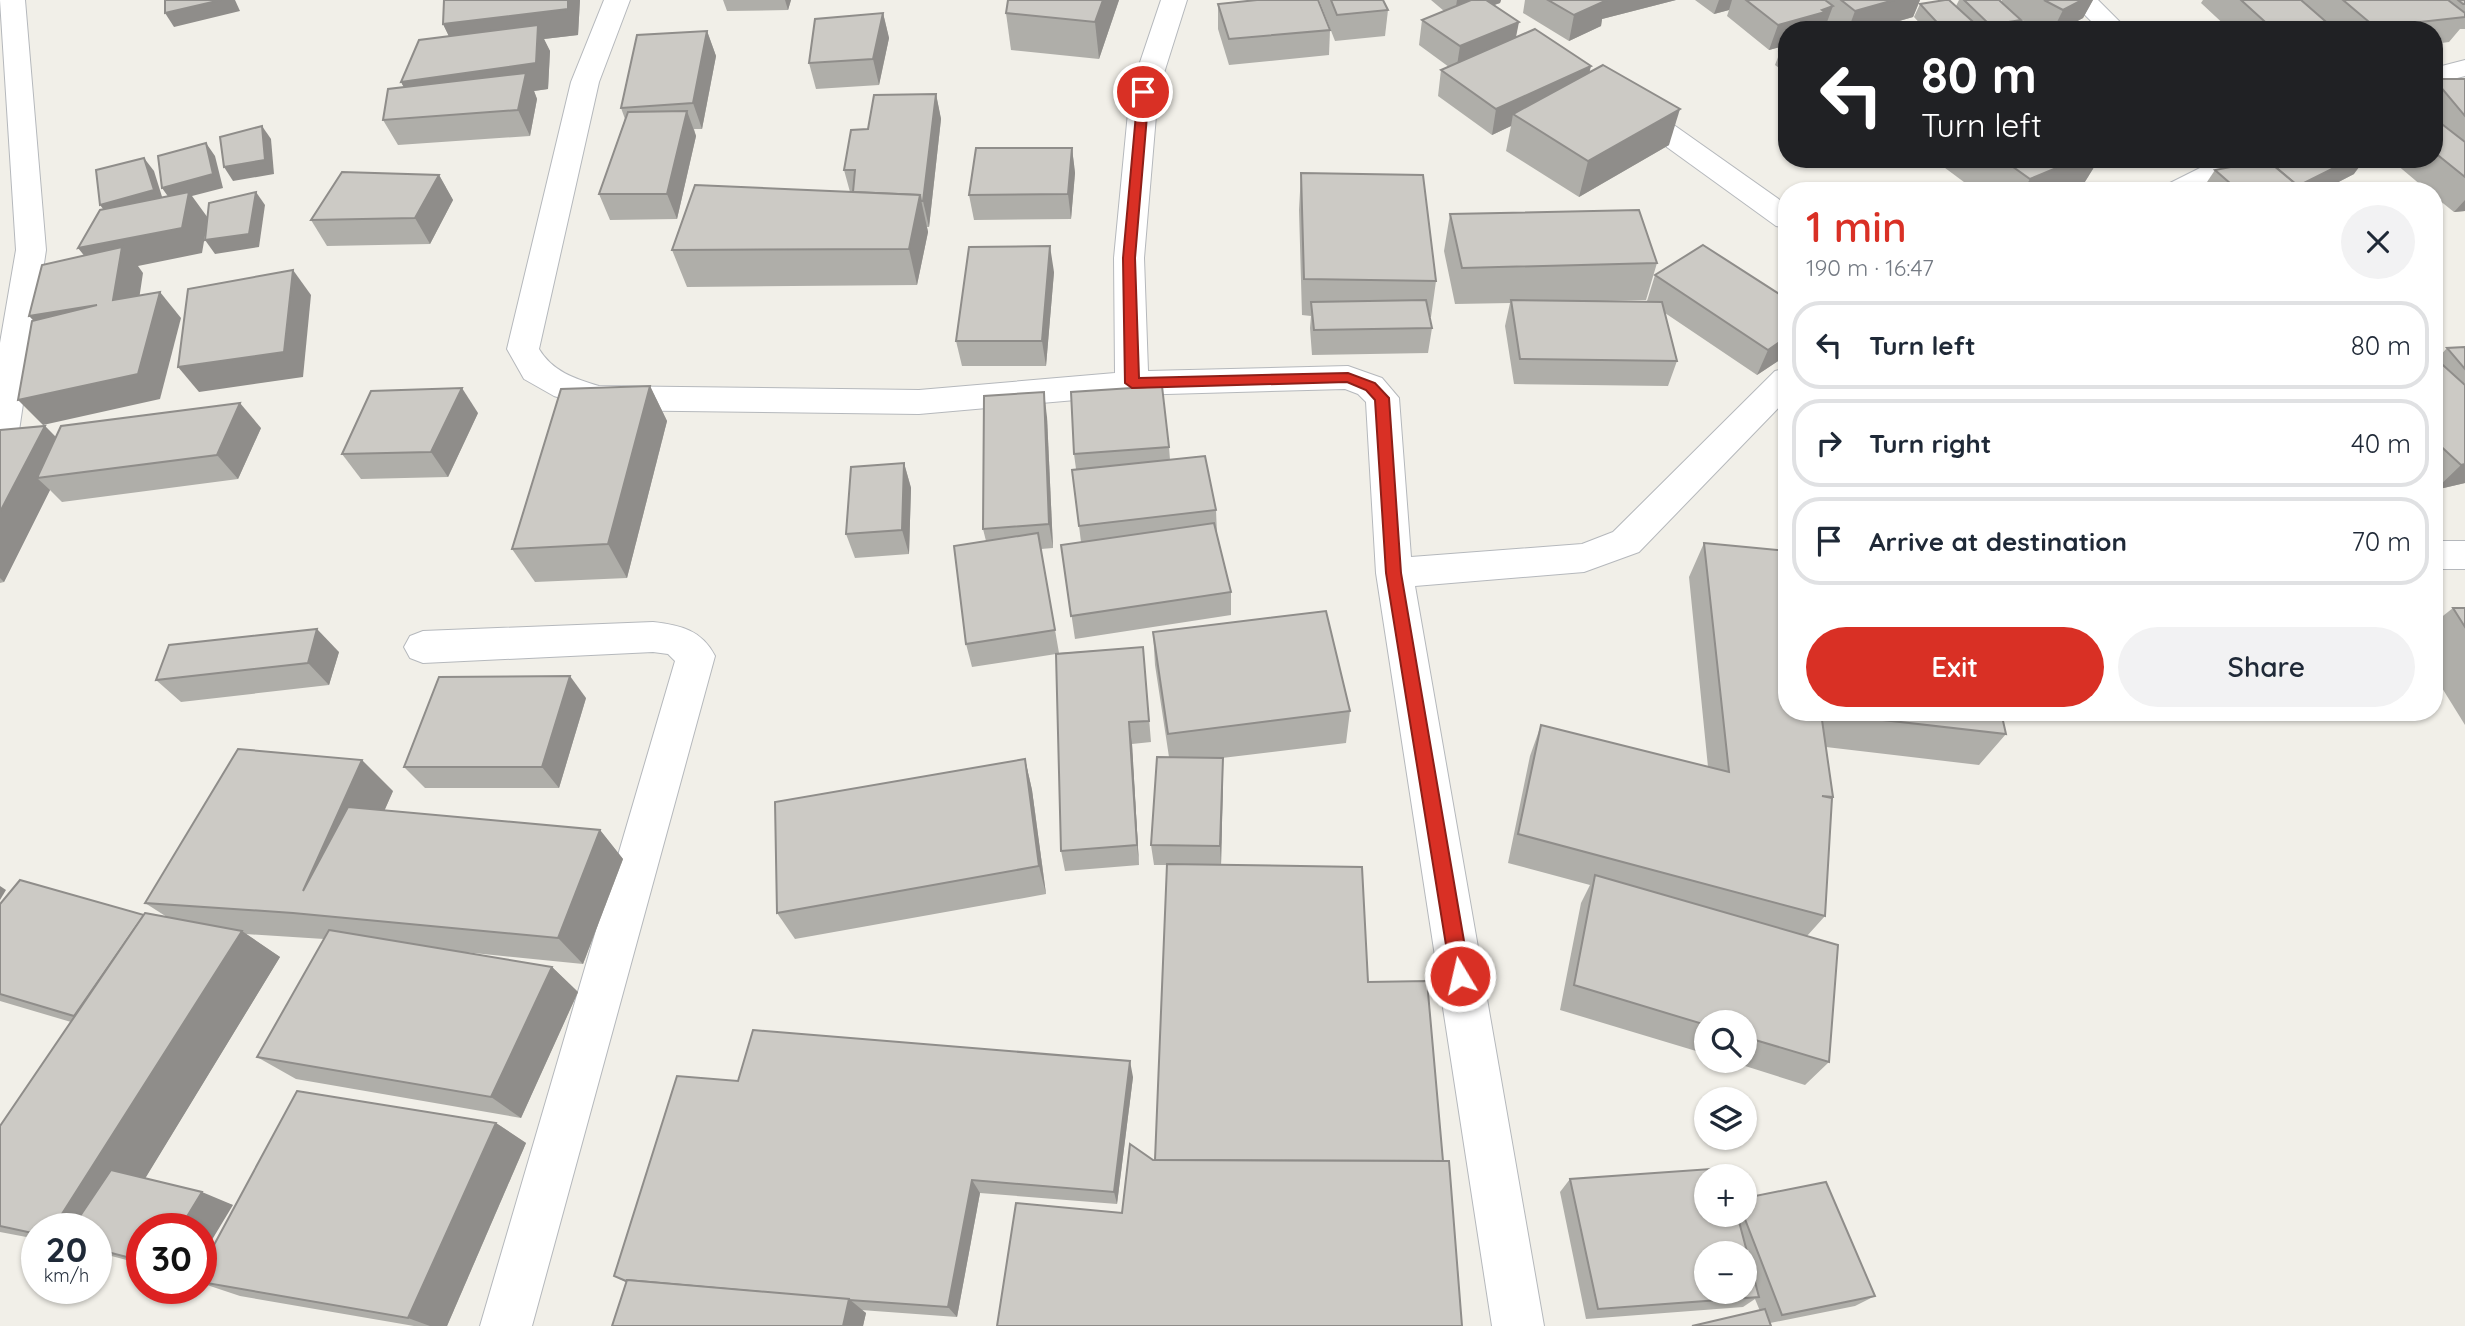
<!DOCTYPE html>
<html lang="en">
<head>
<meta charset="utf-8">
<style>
  :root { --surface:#fff; --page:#f2f2f3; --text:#1f2937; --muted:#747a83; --line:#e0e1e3; --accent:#d93025 }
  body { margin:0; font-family:Quicksand,sans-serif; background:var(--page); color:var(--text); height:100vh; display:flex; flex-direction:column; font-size:26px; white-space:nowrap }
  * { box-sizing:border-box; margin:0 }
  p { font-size:23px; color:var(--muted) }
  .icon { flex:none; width:38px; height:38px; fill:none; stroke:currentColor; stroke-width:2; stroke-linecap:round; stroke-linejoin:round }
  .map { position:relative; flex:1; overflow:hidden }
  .sheet { position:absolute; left:1778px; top:182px; width:665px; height:539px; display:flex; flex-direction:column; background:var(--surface); border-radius:28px; box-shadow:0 2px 5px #0004 }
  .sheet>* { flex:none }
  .guide { position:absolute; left:1778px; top:21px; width:665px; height:147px; border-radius:28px; box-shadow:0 2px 5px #0004; background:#202124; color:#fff; overflow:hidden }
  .tools { position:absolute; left:1694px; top:1010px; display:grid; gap:14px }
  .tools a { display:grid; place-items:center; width:63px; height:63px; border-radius:50%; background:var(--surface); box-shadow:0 2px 5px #0004; font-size:35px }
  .speed { position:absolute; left:21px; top:1213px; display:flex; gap:14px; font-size:35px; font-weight:700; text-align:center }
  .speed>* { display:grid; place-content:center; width:91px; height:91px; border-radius:50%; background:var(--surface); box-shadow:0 2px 5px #0004; line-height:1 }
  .speed small { font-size:18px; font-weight:400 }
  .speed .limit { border:10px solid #d22; background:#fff; color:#111 }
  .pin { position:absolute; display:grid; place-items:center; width:60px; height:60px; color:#fff; margin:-30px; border:4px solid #fff; border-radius:50%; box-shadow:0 2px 7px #0007 }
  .me { position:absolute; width:77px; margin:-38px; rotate:351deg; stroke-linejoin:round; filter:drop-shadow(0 0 5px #0008) }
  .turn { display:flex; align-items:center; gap:24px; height:147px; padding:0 28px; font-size:32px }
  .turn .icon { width:91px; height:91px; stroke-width:2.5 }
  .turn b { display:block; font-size:49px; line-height:60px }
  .round { display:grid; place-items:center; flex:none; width:74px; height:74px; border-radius:37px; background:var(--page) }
  .summary { display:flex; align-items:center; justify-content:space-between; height:119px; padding:0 28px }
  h1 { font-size:42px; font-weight:600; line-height:52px; color:var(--accent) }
  .cta { display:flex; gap:14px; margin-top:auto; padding:14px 28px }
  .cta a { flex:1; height:80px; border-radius:42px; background:var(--accent); color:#fff; font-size:28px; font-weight:600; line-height:80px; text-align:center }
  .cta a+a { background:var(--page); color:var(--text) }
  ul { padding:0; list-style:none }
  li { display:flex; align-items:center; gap:21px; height:88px; margin:0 14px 10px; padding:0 14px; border:4px solid var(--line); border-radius:28px }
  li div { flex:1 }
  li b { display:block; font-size:26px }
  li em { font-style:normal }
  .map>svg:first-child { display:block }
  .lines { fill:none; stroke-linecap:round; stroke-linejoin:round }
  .minor-casing { stroke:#b5b8bc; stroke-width:2 }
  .minor { fill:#fff; fill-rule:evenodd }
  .wall { fill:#afaea9 }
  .shaded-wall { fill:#8f8d8a }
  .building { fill:#cccac5; stroke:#8f8d8a; stroke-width:2; fill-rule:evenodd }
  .route { fill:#d93025; stroke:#8d1f18; stroke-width:2 }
</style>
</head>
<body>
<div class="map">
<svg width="2465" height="1326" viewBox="0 0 2465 1326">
  <rect width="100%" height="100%" fill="#f1efe8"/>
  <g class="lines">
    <!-- minor casing -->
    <g class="minor-casing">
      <g id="minor">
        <polygon points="0,0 25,0 46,250 17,444 12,453 0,456 0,343 16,250"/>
        <path d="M604 0H630L599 82 539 349C552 371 575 379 599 386L919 390 1115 373 1114 258 1130 92 1161 0H1187L1158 92 1144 258 1148 371 1348 366 1382 378 1399 398 1411 557 1582 544 1613 532 1775 371 1787 368V399L1639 552 1584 572 1415 586 1544 1326H1492L1376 573 1366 402 1358 394 1345 389 1132 395 919 414 599 410 554 396 524 379 507 349 571 82Z"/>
        <polygon points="2070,0 2098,0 2128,30 2100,30"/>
        <polygon points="2465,60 2465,76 2434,84 2434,68"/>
        <polygon points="1627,97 1637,99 1787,205 1787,228 1776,226 1617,111 1613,105 1617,99"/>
        <polygon points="2218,159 2255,159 2251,165 2200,191 2162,191 2166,185"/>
        <rect x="2434" y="541" width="31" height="28"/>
        <path d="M653 622C680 625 702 630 715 656L532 1326H480L675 661 668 654 653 652 423 663 410 658 404 647 410 636 423 631Z"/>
      </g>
    </g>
    <!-- minor -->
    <use href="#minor" class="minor"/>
  </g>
  <!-- wall -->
  <g class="wall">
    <polygon points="444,0 580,0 578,35 544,39 550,51 548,89 534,91 537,99 530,136 398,145 383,120 404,87 401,82 449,36 443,24"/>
    <polygon points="723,0 791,0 788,10 727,11"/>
    <polygon points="1008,0 1119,0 1099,59 1011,50 1006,13"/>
    <polygon points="1319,0 1383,0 1388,10 1385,36 1335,41"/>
    <polygon points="1431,0 1501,0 1500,3 1494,5 1516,38 1590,72 1669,145 1579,197 1506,151 1511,126 1492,135 1438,96 1441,70 1449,67 1419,45 1422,20 1444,11"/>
    <polygon points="1525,0 1676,0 1602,19 1601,26 1569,41 1523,13"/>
    <polygon points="1695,0 1920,0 1913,17 1868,30 1837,30 1827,22 1824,30 1787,30 1787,45 1769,50 1727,16 1729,10 1714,14"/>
    <polygon points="1959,0 1999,0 2001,2 2002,0 2093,0 2083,18 2061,30 2040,30 2020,19 2016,30 1926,30 1914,17 1920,4 1956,6"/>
    <polygon points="2203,0 2465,0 2465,29 2460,29 2449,42 2434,44 2434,30 2230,30 2201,3"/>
    <polygon points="1218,4 1330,30 1329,55 1229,65 1218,29"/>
    <polygon points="883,13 889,38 879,85 816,89 809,63"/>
    <polygon points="707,31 716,56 702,129 694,129 696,136 677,219 610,220 599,194 625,119 621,108"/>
    <polygon points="1787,50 1787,74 1775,65 1780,52"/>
    <polygon points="2434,79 2465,79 2465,211 2454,212 2434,196 2434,191 2428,191 2390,159 2434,159"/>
    <polygon points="936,94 941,119 929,227 927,227 928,232 917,285 687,287 672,250 850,192 844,170 868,129"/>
    <polygon points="1072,148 1075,173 1071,219 974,220 969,195"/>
    <polygon points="1933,159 2099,159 2083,185 2070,191 1976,191"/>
    <polygon points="2215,170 2354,174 2321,191 2201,191"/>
    <polygon points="1301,173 1436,281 1431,317 1430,317 1432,328 1428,353 1312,355 1310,328 1311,316 1302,315 1299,210"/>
    <polygon points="439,175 453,200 430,244 327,246 311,220"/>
    <polygon points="1450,214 1657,263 1646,300 1596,301 1648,302 1647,301 1655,275 1787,299 1787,355 1757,375 1665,313 1677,361 1668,386 1514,384 1505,326 1510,303 1455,304 1444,251"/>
    <polygon points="1054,272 1046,366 962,366 956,341"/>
    <polygon points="2465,347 2465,483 2435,490 2434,357 2437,359 2447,348"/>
    <polygon points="650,386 667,421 627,578 535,582 512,549"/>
    <polygon points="478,413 448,477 361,479 342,454"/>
    <polygon points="1047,417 1053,548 1041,549 1059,653 1143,647 1151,742 1132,744 1139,865 1065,871 1061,851 1056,654 972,667 966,644 986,541 983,529"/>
    <polygon points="45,426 56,437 261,428 238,479 62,502 50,490 4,582 0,583 0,430"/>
    <polygon points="1169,447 1170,460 1216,510 1217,534 1231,592 1231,615 1075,639 1061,545 1081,542 1072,470 1076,469 1074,454"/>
    <polygon points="904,463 911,488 909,554 855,558 846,534"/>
    <polygon points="1704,543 1787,712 2001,712 2006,734 1979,765 1826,747 1833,797 1832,798 1825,916 1807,936 1829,1062 1805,1085 1726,1060 1745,1060 1745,1022 1706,1022 1706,1054 1560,1010 1581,903 1590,885 1508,863 1530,756 1541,725 1708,767 1689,577"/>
    <polygon points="2453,608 2465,608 2465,725 2434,675 2434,623"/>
    <polygon points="1153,632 1350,711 1346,743 1222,758 1223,780 1221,865 1362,867 1122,1213 1153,1160 1155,1160 1167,865 1154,865 1151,845 1169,757 1155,665"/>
    <polygon points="339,652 329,685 181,702 156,680"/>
    <polygon points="586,698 559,788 425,788 404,767"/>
    <polygon points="1025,759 1032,790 1046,894 795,939 777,913"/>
    <polygon points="393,791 384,811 600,830 623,859 583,964 464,952 552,967 578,992 521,1118 296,1079 257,1057 324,939 246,934 280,957 145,1178 233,1205 142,1228 142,1264 96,1252 96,1228 37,1228 37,1239 0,1232 0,1126 71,1022 0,1001 0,904 167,917 145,903"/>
    <polygon points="1133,1077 1117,1204 980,1193 957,1317 861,1310 866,1313 863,1326 612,1326 626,1282 614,1276 738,1081"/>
    <polygon points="496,1123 526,1143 447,1326 414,1326 240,1296 201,1283 201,1269"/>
    <polygon points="1570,1179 1706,1214 1745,1214 1875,1296 1855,1306 1770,1323 1760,1311 1755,1299 1743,1307 1586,1319 1560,1192"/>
  </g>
  <!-- shaded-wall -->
  <g class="shaded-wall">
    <polygon points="221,0 235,0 240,11 174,27 165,13"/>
    <polygon points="568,0 580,0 578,35 544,39 550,51 548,89 534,91 537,99 530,136 518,110 415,108 401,82 455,49 443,24"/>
    <polygon points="785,0 791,0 788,10"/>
    <polygon points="1103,0 1119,0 1099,59 1095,22"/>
    <polygon points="1457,0 1501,0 1500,3 1454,19"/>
    <polygon points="1603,0 1676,0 1602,19 1601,26 1569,41 1574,15"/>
    <polygon points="1719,0 1732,0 1729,10 1714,14"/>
    <polygon points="1894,0 1920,0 1913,17 1868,30 1848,30 1855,11"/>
    <polygon points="2082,0 2093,0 2083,18 2061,30 2053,30 2063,10"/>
    <polygon points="1833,6 1824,30 1787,30 1787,45 1769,50 1778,25"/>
    <polygon points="883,13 889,38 879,85 873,59"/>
    <polygon points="2021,20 2016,30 1988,30 1990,25"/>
    <polygon points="1519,22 1514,47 1456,72 1460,46"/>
    <polygon points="707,31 716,56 702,129 693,103"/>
    <polygon points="1591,66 1585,91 1513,114 1511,126 1492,135 1496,109"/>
    <polygon points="936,94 941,119 929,227 923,201"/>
    <polygon points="1680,109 1669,145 1579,197 1588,161"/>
    <polygon points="687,111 696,136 677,219 667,194"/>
    <polygon points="262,126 271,139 274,174 233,181 224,167"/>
    <polygon points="206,143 215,156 223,188 192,196 208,218 202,253 138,266 143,273 135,326 113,300 99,274 78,248 172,202 162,188"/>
    <polygon points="1072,148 1075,173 1071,219 1068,194"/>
    <polygon points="144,158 154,171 164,203 111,219 100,205"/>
    <polygon points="2078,159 2099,159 2083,185 2070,191 2023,191 2030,179"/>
    <polygon points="2352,159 2365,159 2354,174 2321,191 2293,191 2295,188"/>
    <polygon points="439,175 453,200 430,244 415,218"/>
    <polygon points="256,192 265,205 259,247 215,254 205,240"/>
    <polygon points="920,195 928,232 917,285 909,249"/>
    <polygon points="2465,200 2465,211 2454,212"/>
    <polygon points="1050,246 1054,272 1046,366 1042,341"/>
    <polygon points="293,270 311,295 303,377 199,392 178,367"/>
    <polygon points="160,292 181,318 160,399 43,425 18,400"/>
    <polygon points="97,305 53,341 29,316"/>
    <polygon points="1787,337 1787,355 1757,375 1768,350"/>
    <polygon points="650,386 667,421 627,578 608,544"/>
    <polygon points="462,388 478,413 448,477 431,452"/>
    <polygon points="1044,392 1047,417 1053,548 1049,524"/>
    <polygon points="240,403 261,428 238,479 217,455"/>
    <polygon points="45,426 69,451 37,478 50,490 4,582 0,578 0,512"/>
    <polygon points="904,463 911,488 909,554 902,530"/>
    <polygon points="2465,464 2465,483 2435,490 2461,465"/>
    <polygon points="317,629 339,652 329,685 308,663"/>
    <polygon points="570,676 586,698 559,788 542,767"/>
    <polygon points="1129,722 1132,744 1139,865 1137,845"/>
    <polygon points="1223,758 1223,780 1221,866 1220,846"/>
    <polygon points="1025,759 1032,790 1046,894 1039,866"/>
    <polygon points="362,760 393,791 338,917 303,891"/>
    <polygon points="600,830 623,859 583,964 558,938"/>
    <polygon points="0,886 6,890 0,900"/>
    <polygon points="242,931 280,957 101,1251 96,1228 53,1228"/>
    <polygon points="552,967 578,992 521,1118 491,1097"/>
    <polygon points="1130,1061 1133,1077 1117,1204 1114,1192"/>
    <polygon points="496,1123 526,1143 447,1326 430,1326 408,1318"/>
    <polygon points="972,1180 980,1193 957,1317 948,1307"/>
    <polygon points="202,1192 233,1205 201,1258 201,1228 180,1228"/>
    <polygon points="849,1299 866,1313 863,1326 843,1326"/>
  </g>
  <!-- building -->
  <g class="building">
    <polygon points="165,0 221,0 165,13"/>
    <polygon points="444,0 568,0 568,9 443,24"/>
    <polygon points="1008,0 1103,0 1095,22 1006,13"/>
    <polygon points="1257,0 1318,0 1330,30 1229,39 1218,4"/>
    <polygon points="1331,0 1383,0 1388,10 1337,15"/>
    <polygon points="1471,0 1486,0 1519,22 1460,46 1422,20"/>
    <polygon points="1548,0 1607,0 1574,15"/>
    <polygon points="1746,0 1825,0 1833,6 1822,10 1825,12 1778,25"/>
    <polygon points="1841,0 1894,0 1855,11"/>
    <polygon points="1945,0 1949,0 1982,30 1944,30 1920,4"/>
    <polygon points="1964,0 1999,0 2021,20 1990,25"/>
    <polygon points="2044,0 2082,0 2063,10"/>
    <polygon points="2241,0 2301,0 2332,27 2302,30 2274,30"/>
    <polygon points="2343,0 2448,0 2465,13 2465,17 2375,27"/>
    <polygon points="2458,0 2465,0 2465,4 2463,4"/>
    <polygon points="883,13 873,59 809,63 815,19"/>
    <polygon points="538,25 536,63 401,82 419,40"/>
    <polygon points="1535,29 1591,66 1496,109 1441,70"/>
    <polygon points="707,31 693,103 621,108 637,35"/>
    <polygon points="1787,50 1787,57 1780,52"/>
    <polygon points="1603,65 1680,109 1588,161 1513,114"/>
    <polygon points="526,73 518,110 383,120 388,89"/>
    <polygon points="2434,79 2465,79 2465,116"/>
    <polygon points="936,94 923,201 921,201 920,195 853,192 855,170 844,170 851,130 868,129 874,95"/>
    <polygon points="687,111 667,194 599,194 628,112"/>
    <polygon points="2434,118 2465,142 2465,177 2434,152"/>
    <polygon points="262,126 265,160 224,167 220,137"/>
    <polygon points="206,143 213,174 162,188 158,156"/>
    <polygon points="976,148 1072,148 1068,194 969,195"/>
    <polygon points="144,158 154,190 100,205 96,170"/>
    <polygon points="2002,159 2078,159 2030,179"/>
    <polygon points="2258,159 2352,159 2298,186 2267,160 2252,162"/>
    <polygon points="2267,160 2304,191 2239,191 2215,170"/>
    <polygon points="342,172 439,175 415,218 311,220"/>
    <polygon points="1301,173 1423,175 1436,281 1304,279"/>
    <polygon points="695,185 920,195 909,249 672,250"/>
    <polygon points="189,192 182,228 78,248 100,210"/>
    <polygon points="256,192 249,234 205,240 209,203"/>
    <polygon points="1639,210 1657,263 1462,268 1450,214"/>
    <polygon points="1703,245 1787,299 1787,337 1768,350 1655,275"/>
    <polygon points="1050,246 1042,341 956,341 969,247"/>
    <polygon points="122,247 113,300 160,292 138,374 18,400 32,321 97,305 29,316 42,265"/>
    <polygon points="293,270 284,352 178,367 188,289"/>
    <polygon points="1426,300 1432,328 1314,330 1311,302"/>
    <polygon points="1511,300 1662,302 1677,361 1520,359"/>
    <polygon points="2465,347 2465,369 2447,348"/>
    <polygon points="2434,357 2465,385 2465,464 2461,465 2434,440"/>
    <polygon points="650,386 608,544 512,549 561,389"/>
    <polygon points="1162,386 1169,447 1074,454 1071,392"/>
    <polygon points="462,388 431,452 342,454 371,391"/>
    <polygon points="1044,392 1049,524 983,529 984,396"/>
    <polygon points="240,403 217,455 37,478 61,426"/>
    <polygon points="45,426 0,512 0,430"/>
    <polygon points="1205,456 1216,510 1079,526 1072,470"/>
    <polygon points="904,463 902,530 846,534 851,467"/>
    <polygon points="1214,523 1231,592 1071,616 1061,545"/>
    <polygon points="1038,533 1055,630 966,644 954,546"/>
    <polygon points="1704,543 1787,551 1787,712 2001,712 2006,734 1821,713 1833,797 1822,796 1832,798 1825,916 1518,834 1541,725 1729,772"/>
    <polygon points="2453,608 2465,608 2465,627"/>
    <polygon points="1326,611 1350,711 1168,734 1153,632"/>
    <polygon points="317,629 308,663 156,680 169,645"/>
    <polygon points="1143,647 1149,721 1129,722 1137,845 1061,851 1056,654"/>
    <polygon points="570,676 542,767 404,767 439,677"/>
    <polygon points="238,749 362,760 303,891 348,807 600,830 558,938 293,913 145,903"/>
    <polygon points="1157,757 1223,758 1220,846 1151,845"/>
    <polygon points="1025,759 1039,866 777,913 775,802"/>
    <polygon points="1167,864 1362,867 1368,982 1427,981 1443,1161 1155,1160"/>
    <polygon points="1595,875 1838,945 1829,1062 1745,1037 1745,1022 1706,1022 1706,1025 1574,985"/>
    <polygon points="20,880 144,915 74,1016 0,994 0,904"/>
    <polygon points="145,913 242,931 53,1228 37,1228 37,1234 0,1226 0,1126"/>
    <polygon points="329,930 552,967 491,1097 257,1057"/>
    <polygon points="753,1030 1130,1061 1114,1192 972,1180 948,1307 849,1300 627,1280 626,1281 614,1276 677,1076 738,1081"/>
    <polygon points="297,1091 496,1123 408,1318 201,1282 201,1269"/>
    <polygon points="1130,1144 1153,1160 1449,1161 1462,1326 997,1326 1016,1203 1122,1213"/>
    <path d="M1725 1168 1727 1176H1706V1214H1737L1759 1297 1598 1309 1570 1179ZM1706 1253H1745V1292H1706Z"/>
    <polygon points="111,1170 202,1192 180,1228 142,1228 142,1261 96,1249 96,1228 72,1228"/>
    <polygon points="1826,1182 1875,1296 1782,1315 1743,1214 1745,1214 1745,1198"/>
    <polygon points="627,1280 849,1299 843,1326 612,1326"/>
    <polygon points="1765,1309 1771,1326 1692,1326"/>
  </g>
  <!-- route -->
  <polygon class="route" points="1143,89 1149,92 1135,258 1139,378 1348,373 1375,383 1389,398 1401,573 1470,976 1467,983 1460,985 1454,983 1451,976 1386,573 1375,400 1366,390 1347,382 1132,388 1125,383 1123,258 1138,92"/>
</svg>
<div class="tools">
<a><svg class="icon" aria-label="search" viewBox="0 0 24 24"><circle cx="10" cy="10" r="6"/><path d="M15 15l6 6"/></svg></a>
<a><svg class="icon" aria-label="layers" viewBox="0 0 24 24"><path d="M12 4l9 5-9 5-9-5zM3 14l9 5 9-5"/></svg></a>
<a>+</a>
<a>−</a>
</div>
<div class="speed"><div>20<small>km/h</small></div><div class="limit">30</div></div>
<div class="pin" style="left:1143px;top:92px;background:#d93025"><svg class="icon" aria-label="arrive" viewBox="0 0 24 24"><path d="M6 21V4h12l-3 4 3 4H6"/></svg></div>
<svg class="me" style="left:1460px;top:976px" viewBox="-20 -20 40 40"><circle r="17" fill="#d93025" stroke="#fff" stroke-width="3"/><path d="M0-11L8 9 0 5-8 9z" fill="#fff"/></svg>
<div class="guide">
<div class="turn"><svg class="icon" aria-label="left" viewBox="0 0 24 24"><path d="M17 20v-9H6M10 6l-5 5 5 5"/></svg><div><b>80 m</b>Turn left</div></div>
</div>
<section class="sheet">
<div class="summary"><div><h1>1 min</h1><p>190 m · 16:47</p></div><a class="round"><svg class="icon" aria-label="close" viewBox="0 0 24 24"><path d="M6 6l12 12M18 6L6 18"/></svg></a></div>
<ul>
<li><svg class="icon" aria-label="left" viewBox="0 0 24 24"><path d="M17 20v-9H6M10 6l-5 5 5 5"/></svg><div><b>Turn left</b></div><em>80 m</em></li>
<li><svg class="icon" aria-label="right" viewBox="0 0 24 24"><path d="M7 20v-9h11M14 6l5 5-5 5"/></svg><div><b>Turn right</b></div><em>40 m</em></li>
<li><svg class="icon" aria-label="arrive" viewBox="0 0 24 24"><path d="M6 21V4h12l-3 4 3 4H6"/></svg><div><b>Arrive at destination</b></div><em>70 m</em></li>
</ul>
<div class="cta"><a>Exit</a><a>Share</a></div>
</section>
</div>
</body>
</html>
